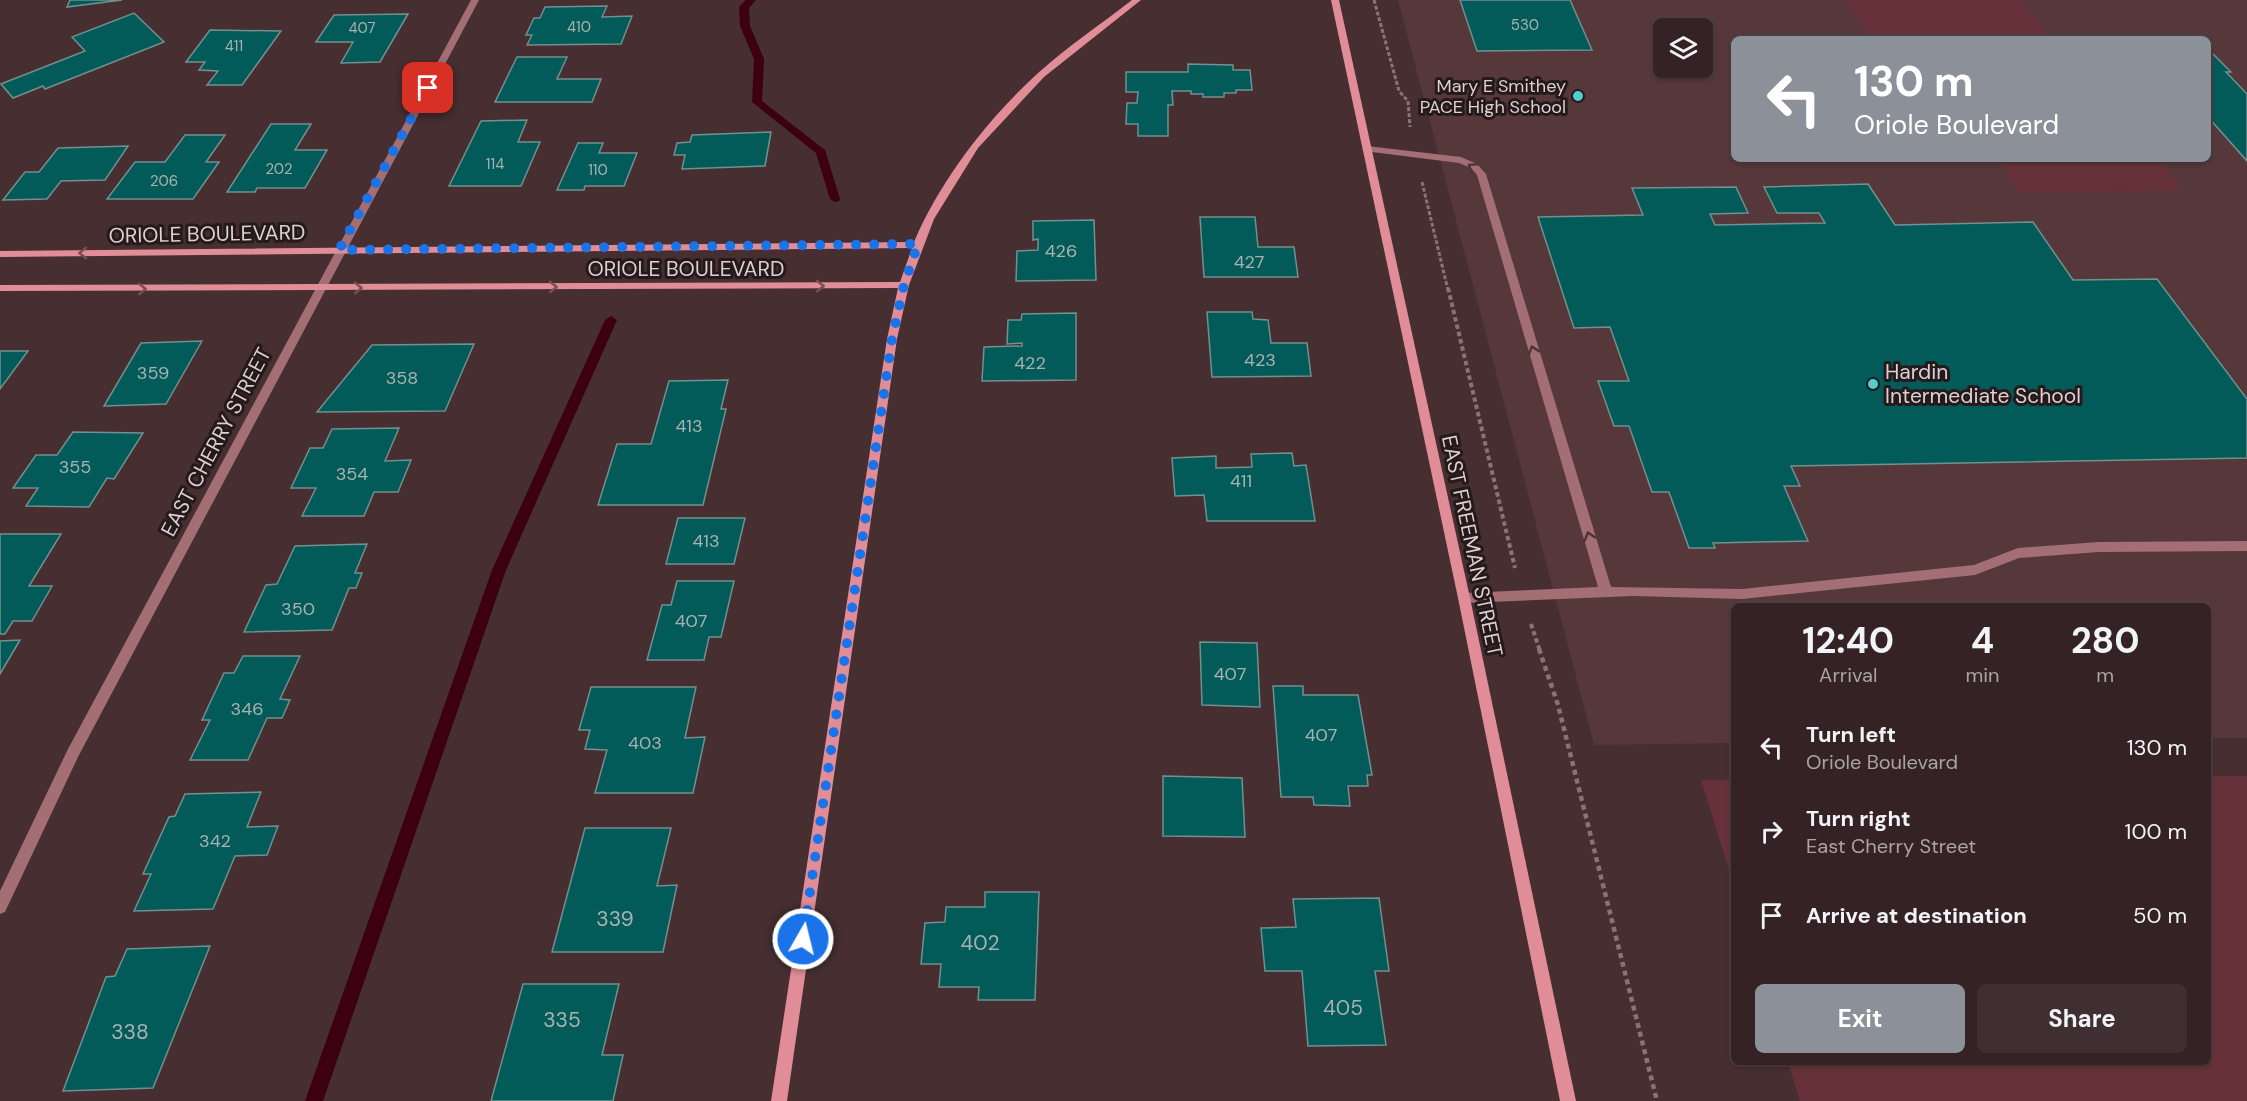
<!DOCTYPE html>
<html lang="en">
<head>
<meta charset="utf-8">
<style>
  :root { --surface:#342225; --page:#3f2f32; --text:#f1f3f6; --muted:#a9a4a7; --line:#4e3f42; --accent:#8c9099 }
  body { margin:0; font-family:"DM Sans",sans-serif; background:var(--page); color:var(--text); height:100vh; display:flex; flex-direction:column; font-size:22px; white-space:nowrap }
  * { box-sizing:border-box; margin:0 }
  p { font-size:20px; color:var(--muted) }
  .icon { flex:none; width:33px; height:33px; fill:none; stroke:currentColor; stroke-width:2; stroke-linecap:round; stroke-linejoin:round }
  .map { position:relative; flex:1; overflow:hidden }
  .sheet { position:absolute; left:1731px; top:603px; width:480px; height:462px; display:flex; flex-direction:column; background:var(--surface); border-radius:9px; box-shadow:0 2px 4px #0004,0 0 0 2px var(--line) }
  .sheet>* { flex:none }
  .banner { position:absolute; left:1731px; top:36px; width:480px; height:126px; border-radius:9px; box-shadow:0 2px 4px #0004,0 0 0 2px var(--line); background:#8c9099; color:#fff; overflow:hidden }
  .buttons { position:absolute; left:1653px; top:18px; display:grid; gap:12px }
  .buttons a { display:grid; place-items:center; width:60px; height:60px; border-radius:9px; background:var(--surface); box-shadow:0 2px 4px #0004,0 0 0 2px var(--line); font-size:30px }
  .pin { position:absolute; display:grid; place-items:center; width:51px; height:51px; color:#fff; margin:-26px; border-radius:12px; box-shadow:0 3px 9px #0006 }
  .me { position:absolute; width:66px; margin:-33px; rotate:8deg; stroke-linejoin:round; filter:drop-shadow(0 0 4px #0008) }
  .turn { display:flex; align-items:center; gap:21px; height:126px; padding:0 24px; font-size:27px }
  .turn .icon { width:78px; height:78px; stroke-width:2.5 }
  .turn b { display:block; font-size:42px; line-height:51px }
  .eta { display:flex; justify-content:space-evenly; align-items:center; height:102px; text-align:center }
  .eta b { font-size:36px; font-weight:700; line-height:42px }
  .action { display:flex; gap:12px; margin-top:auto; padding:12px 24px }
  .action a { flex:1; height:69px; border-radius:9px; background:var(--accent); color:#fff; font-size:24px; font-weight:700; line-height:69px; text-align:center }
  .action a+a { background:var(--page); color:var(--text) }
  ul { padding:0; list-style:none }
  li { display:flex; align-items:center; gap:18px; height:84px; padding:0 24px }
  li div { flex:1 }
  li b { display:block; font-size:22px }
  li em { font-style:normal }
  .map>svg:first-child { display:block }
  .built { fill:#56373a; fill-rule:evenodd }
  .green { fill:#673139 }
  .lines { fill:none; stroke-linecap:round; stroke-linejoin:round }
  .stream { fill:#3c0011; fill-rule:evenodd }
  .building { fill:#035b59; stroke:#71908f; stroke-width:1.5 }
  .path-far2 { stroke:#887476; stroke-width:3; stroke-dasharray:4 2; stroke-linecap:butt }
  .path-far1 { stroke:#887476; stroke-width:4; stroke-dasharray:4.5 3; stroke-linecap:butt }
  .path { stroke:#887476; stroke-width:4.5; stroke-dasharray:5 4; stroke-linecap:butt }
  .lane { fill:#a36f75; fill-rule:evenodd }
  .street { fill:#a36f75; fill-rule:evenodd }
  .secondary { fill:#e18d98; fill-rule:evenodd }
  .oneway { stroke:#4b3436 }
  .oneway2 { stroke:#7a4e53 }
  .route { stroke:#1a73e8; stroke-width:10; stroke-dasharray:0 18 }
  .poi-dot { fill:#53cdc9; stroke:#251a1b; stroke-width:2 }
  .labels { text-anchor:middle; stroke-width:6; stroke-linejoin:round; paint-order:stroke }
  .far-number-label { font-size:15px; fill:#a8b2b2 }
  .far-poi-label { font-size:18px; fill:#dfcfd0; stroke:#251a1b; text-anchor:end }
  .number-label { font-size:18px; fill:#a8b2b2 }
  .street-label { font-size:21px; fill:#dfcfd0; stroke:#251a1b }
  .poi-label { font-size:21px; fill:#dfcfd0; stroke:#251a1b; text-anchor:start }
  .near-number-label { font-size:21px; fill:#a8b2b2 }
</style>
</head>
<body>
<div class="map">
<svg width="2247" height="1101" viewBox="0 0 2247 1101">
  <rect width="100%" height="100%" fill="#462e31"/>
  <!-- built -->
  <path class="built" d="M1398 0H2247V738H2208V606H1734V743L1594 745ZM1664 28H1702V68H1664ZM1734 39H2208V159H1734Z"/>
  <!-- green -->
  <g class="green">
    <polygon points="1845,0 2019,0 2052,39 1872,39"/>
    <polygon points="1998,159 2158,159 2183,190 2021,193"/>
    <polygon points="2208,776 2247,776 2247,1101 1800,1101 1788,1062 2208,1062"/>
    <polygon points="1701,780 1734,780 1734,886"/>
  </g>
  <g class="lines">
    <!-- stream -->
    <g class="stream">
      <polygon points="746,0 756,0 749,8 750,26 764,59 762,101 825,150 840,199 839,201 835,202 830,199 816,153 752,102 754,59 740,26 739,7"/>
      <polygon points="611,316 617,320 506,570 323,1101 305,1101 492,570 605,320"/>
    </g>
  </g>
  <!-- building -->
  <g class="building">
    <polygon points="70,0 122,0 67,7"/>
    <polygon points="1460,0 1570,0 1592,50 1477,51"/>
    <polygon points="607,6 602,17 632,16 621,44 527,45 532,35 526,35 534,18 540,18 545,7"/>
    <polygon points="134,13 164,42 45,89 43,86 13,98 1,84 85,51 72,37"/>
    <polygon points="408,14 380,62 341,63 353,42 316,42 334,15"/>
    <polygon points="210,30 281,31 242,85 207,85 218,71 199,70 205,62 186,62"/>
    <polygon points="2208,54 2213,54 2231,72 2226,72 2247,94 2247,161 2208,117"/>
    <polygon points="517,57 567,57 557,79 601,79 592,102 495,102"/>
    <polygon points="1188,64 1233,65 1233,70 1250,70 1252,90 1236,90 1236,93 1224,93 1224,97 1203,97 1203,94 1191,94 1191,91 1172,91 1173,105 1168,105 1168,136 1138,136 1138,124 1126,124 1127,103 1137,103 1138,92 1126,92 1126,72 1188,72"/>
    <polygon points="527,120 518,142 540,142 521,186 449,186 481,121"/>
    <polygon points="271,124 311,124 295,150 327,150 305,188 257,188 255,192 227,192"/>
    <polygon points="771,132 765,166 682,169 685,155 674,155 677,143 690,142 692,135"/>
    <polygon points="185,135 225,135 206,162 219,162 193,199 107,199 135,162 165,162"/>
    <polygon points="578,143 603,143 599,153 637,153 624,186 585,186 584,190 557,190"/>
    <polygon points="128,146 105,180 61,181 47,199 3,200 25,172 39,172 58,148"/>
    <polygon points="1868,184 1895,225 2033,222 2073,280 2157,279 2247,399 2247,458 1791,466 1800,486 1784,486 1808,541 1713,543 1715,548 1689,548 1669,492 1652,492 1629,426 1614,426 1598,381 1629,381 1610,327 1574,328 1538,217 1643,215 1632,188 1736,187 1748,213 1710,214 1715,225 1825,223 1819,213 1777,213 1764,187"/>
    <polygon points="1200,217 1255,217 1258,247 1294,247 1298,277 1204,277"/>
    <polygon points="1094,220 1096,280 1016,281 1017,251 1038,250 1038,239 1033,240 1033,221"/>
    <polygon points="1207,312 1252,312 1253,319 1268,320 1271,343 1307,343 1311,376 1212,377"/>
    <polygon points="1076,313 1076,380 982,381 984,347 1022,346 1022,343 1007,344 1008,320 1021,320 1022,314"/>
    <polygon points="202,341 166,404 104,406 141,343"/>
    <polygon points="474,344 445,411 317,412 372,345"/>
    <polygon points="0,351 28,351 0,389"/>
    <polygon points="728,380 721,409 726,409 703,505 598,505 617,444 651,444 669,381"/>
    <polygon points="399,428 385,461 411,460 398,492 374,492 364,516 302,516 316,488 291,488 310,448 323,448 332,429"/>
    <polygon points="73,432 143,433 114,479 107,478 89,507 26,506 38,488 13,488 36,455 57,455"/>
    <polygon points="1292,453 1294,466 1306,465 1315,521 1207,521 1204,495 1175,496 1172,458 1216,456 1216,468 1252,467 1251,454"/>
    <polygon points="678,518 745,518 734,564 666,564"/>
    <polygon points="0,534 61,534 29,586 52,586 32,621 13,621 5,634 0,634"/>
    <polygon points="367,544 355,573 362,573 356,588 349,588 332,630 244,632 266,585 277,584 295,546"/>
    <polygon points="677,581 734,581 721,637 709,637 704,660 647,660 662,605 671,605"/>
    <polygon points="20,640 0,674 0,641"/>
    <polygon points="1200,642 1257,643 1260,707 1202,705"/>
    <polygon points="243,656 300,656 280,699 290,700 282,718 267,718 248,760 190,760 210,720 202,720 224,673 234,673"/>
    <polygon points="1273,686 1303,686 1303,695 1358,695 1372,775 1367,775 1368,786 1348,786 1350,806 1314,805 1313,797 1281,797"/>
    <polygon points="591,687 696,687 685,738 705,737 693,793 595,793 607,750 585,749 590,730 579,730"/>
    <polygon points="1163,776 1242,778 1245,837 1163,836"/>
    <polygon points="261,792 247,827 278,826 267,855 235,856 213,909 134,911 151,874 143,874 169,817 175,816 185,794"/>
    <polygon points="585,828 671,828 657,886 677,885 663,952 552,952"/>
    <polygon points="985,892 1039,892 1035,1000 978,1000 979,987 939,987 941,964 921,964 925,923 945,922 946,907 985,907"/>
    <polygon points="1379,898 1389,971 1375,971 1386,1045 1308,1046 1302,971 1265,971 1261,928 1296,927 1293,899"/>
    <polygon points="210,946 153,1088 63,1091 106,977 115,976 127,949"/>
    <polygon points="523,984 619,984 602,1055 623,1055 613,1101 491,1101"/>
  </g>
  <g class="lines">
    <!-- path-far2 -->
    <g class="path-far2">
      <polyline points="1374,0 1399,91 1408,101 1410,127"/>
      <polyline points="1422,182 1448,290"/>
    </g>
    <!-- path-far1 -->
    <g class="path-far1">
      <polyline points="1448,288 1515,568"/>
      <polyline points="1531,624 1540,651"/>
    </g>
    <!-- path -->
    <polyline class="path" points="1539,649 1558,705 1657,1101"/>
    <!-- lane -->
    <polygon class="lane" points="1367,146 1461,157 1477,164 1486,174 1611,587 1742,589 1974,565 2018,548 2099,542 2247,541 2247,551 2099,552 2019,558 1975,575 1742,599 1633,596 1464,603 1460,602 1458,598 1460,594 1464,593 1598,587 1477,175 1471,168 1459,163 1364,151 1362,149"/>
    <!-- street -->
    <polygon class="street" points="471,0 479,0 78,757 5,912 0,914 0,891 68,749"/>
    <!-- secondary -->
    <g class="secondary">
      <path d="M1132 0H1141L1044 77 978 148 934 219 909 285 897 339 787 1101H771L887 339 898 288 0 291V285L900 282 912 248 0 257V251L914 242C941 179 988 119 1038 73 1067 47 1101 24 1132 0Z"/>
      <polygon points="1331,0 1339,0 1470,598 1576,1101 1560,1101 1458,598"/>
    </g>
  </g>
  <!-- one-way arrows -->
  <defs><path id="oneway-chevron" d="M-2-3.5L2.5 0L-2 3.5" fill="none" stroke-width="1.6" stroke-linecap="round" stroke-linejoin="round" transform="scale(1.5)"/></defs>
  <g class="oneway">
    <use href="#oneway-chevron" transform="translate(1472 167) rotate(-146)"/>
    <use href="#oneway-chevron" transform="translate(1533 350) rotate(-107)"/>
    <use href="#oneway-chevron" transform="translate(1589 536) rotate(-107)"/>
  </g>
  <g class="oneway2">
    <use href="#oneway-chevron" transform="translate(83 253) rotate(179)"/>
    <use href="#oneway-chevron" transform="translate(820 286)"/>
    <use href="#oneway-chevron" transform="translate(553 287)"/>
    <use href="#oneway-chevron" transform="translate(358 288)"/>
    <use href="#oneway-chevron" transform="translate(142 289)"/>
  </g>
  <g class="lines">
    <!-- route -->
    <polyline class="route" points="428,88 339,250 918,244 904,285 892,339 803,939"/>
  </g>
  <!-- markers -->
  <g class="poi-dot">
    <circle cx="1578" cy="96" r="6"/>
    <circle cx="1873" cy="384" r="6"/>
  </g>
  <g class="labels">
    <!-- far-number labels -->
    <g class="far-number-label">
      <text x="1525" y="30">530</text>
      <text x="579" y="32">410</text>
      <text x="362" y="33">407</text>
      <text x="234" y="51">411</text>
      <text x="495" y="169">114</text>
      <text x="279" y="174">202</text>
      <text x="598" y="175">110</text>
      <text x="164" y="186">206</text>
    </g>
    <!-- far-poi labels -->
    <g class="far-poi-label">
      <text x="1566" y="92">Mary E Smithey<tspan x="1566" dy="21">PACE High School</tspan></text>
    </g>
    <!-- number labels -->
    <g class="number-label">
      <text x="1061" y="257">426</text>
      <text x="1249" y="268">427</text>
      <text x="1260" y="366">423</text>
      <text x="1030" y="369">422</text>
      <text x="153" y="379">359</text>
      <text x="402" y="384">358</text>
      <text x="689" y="432">413</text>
      <text x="75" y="473">355</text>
      <text x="352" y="480">354</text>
      <text x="1241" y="487">411</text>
      <text x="706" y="547">413</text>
      <text x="298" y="615">350</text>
      <text x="691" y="627">407</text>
      <text x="1230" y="680">407</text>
      <text x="247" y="715">346</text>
      <text x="1321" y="741">407</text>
      <text x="645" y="749">403</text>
      <text x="215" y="847">342</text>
    </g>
    <!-- street labels -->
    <g class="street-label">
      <text transform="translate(207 234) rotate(-1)" y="7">ORIOLE BOULEVARD</text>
      <text x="686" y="276">ORIOLE BOULEVARD</text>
      <text transform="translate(216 442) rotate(-62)" y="7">EAST CHERRY STREET</text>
      <text transform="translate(1472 546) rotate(78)" y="7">EAST FREEMAN STREET</text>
    </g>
    <!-- poi labels -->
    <g class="poi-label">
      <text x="1885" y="379">Hardin<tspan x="1885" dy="24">Intermediate School</tspan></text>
    </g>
    <!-- near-number labels -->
    <g class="near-number-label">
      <text x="615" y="926">339</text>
      <text x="980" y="950">402</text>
      <text x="1343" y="1015">405</text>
      <text x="562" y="1027">335</text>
      <text x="130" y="1039">338</text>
    </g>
  </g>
</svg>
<div class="buttons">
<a><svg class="icon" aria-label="layers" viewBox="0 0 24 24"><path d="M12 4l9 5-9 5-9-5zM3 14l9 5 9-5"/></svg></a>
</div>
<div class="pin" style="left:428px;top:88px;background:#d93025"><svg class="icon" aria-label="arrive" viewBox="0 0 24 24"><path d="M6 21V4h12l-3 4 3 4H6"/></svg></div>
<svg class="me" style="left:803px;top:939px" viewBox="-20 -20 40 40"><circle r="17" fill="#1a73e8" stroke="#fff" stroke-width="3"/><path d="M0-11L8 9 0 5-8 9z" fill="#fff"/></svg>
<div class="banner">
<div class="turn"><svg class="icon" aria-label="left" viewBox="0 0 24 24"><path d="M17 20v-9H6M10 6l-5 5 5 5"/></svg><div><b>130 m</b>Oriole Boulevard</div></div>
</div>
<section class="sheet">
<div class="eta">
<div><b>12:40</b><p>Arrival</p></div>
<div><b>4</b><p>min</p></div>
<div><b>280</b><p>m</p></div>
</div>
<ul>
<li><svg class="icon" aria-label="left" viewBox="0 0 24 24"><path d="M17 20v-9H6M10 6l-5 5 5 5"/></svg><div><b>Turn left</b><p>Oriole Boulevard</p></div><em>130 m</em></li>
<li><svg class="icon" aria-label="right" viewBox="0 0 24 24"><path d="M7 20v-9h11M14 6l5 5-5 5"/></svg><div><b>Turn right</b><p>East Cherry Street</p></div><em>100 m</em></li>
<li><svg class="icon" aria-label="arrive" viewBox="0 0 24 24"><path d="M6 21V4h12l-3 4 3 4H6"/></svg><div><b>Arrive at destination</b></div><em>50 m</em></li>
</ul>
<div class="action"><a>Exit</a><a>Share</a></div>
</section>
</div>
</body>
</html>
